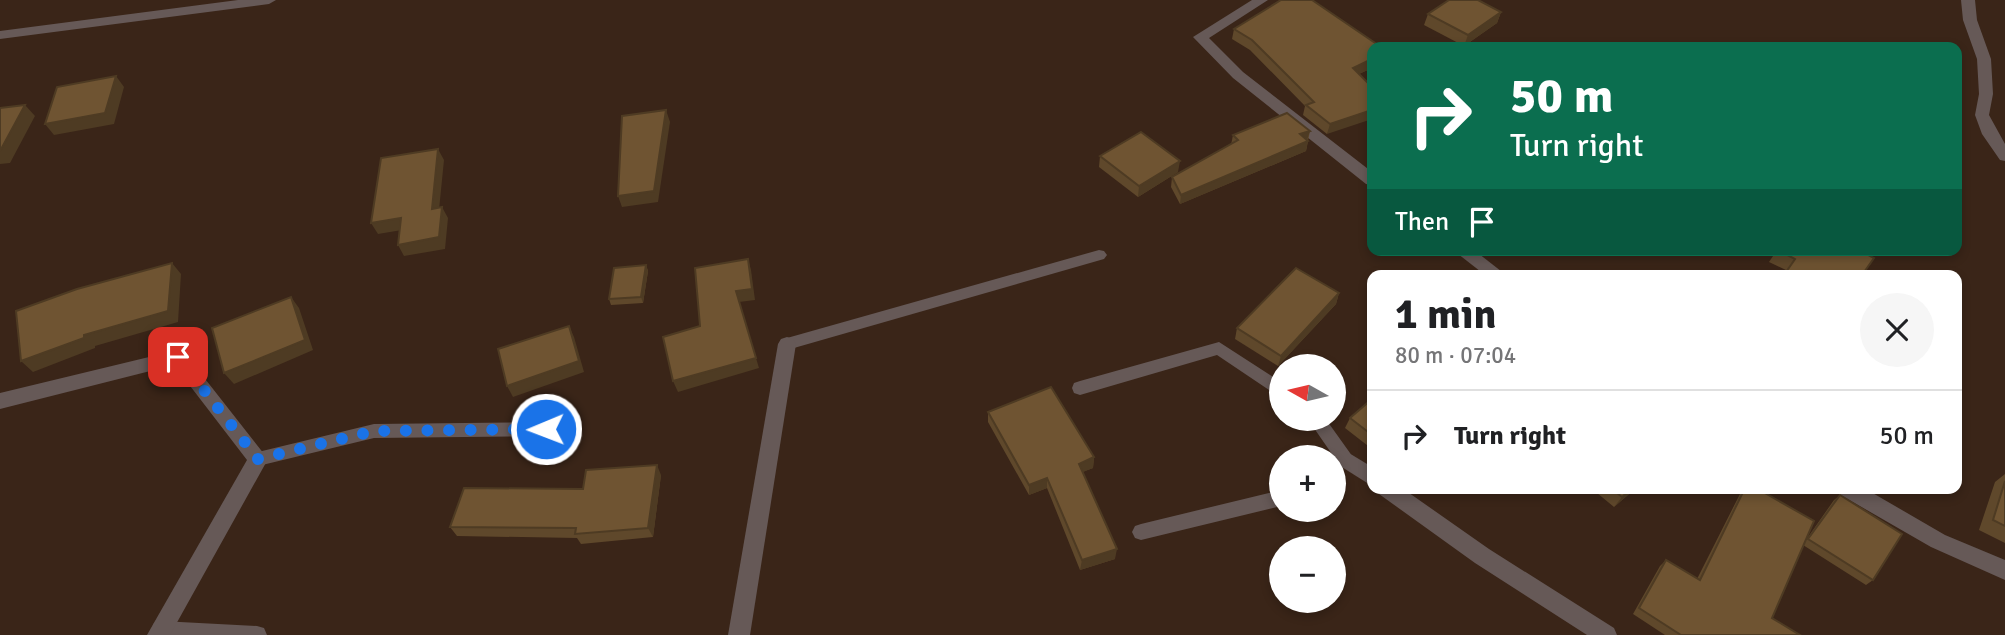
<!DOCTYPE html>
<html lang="en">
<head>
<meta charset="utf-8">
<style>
  :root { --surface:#fff; --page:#f6f6f6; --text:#202124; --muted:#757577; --line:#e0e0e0 }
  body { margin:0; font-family:Signika,sans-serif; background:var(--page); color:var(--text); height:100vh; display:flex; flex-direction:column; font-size:26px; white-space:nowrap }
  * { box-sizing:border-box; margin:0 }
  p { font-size:23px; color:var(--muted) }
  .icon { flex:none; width:38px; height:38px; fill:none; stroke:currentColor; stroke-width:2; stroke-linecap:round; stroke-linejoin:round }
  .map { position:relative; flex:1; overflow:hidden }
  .panel { position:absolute; left:1367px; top:270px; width:595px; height:224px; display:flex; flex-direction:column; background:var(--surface); border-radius:14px; box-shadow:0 4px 10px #0003 }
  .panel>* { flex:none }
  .banner { position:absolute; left:1367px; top:42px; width:595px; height:214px; border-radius:14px; box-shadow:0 4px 10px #0003; background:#0b6e4f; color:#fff; overflow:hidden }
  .needle { width:46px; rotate:278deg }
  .buttons { position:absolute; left:1269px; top:354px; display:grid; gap:14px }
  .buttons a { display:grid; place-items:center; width:77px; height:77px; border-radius:50%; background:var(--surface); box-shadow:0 4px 10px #0003; font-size:35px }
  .pin { position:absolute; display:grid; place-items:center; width:60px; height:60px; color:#fff; margin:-30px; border-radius:14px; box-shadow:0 4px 10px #0006 }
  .me { position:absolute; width:77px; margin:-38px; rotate:269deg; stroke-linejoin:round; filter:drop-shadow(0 0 5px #0008) }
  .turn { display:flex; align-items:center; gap:24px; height:147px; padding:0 28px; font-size:32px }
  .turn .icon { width:91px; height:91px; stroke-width:2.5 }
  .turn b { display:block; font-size:49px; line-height:60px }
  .then { display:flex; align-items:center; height:66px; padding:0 28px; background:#0003; gap:14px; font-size:26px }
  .round { display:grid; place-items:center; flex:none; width:74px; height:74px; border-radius:37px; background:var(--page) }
  .headline { display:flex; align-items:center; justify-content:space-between; height:119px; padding:0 28px }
  h1 { font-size:42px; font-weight:700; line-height:52px }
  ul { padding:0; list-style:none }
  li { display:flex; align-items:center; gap:21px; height:91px; padding:0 28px; border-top:2px solid var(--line) }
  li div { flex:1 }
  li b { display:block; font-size:26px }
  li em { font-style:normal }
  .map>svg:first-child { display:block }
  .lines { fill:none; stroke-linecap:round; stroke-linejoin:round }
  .service { fill:#665957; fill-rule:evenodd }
  .minor { fill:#665957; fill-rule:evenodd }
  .wall { fill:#5f482b }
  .shaded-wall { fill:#4e3b23 }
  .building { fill:#6f5432; stroke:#4e3b23; stroke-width:2 }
  .route { stroke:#1a73e8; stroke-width:12; stroke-dasharray:0 21.6 }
</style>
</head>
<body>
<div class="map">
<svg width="2005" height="635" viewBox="0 0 2005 635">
  <rect width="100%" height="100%" fill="#3a2518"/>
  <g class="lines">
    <!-- service -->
    <g class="service">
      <polygon points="1099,250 1104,251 1107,255 1104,259 787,350 781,348 779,344 781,340 787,338"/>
      <polygon points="1219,342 1281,382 1281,398 1217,355 1080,395 1074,393 1072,388 1074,383 1080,381"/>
      <polygon points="1307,418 1325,418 1350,453 1353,458 1350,463 1334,472 1334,457"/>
      <polygon points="546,422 552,424 555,429 552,434 546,436 374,438 258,466 252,464 249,459 252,454 258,452 374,424"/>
      <polygon points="1281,490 1281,506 1141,540 1135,538 1132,532 1135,526 1141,524"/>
      <polygon points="161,621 257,626 264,628 267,635 153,635 151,630 154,623"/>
    </g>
    <!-- minor -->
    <g class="minor">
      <polygon points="238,0 276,0 269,4 0,39 0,31"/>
      <polygon points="1252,0 1268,0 1209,38 1243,72 1372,172 1372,185 1366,184 1233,78 1193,37"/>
      <polygon points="1961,0 1975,0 1977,20 1991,59 1993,94 1989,115 2005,144 2005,161 2000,160 1982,134 1975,115 1979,94 1977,59 1963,20"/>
      <polygon points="1453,250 1474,250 1506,275 1485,275"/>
      <polygon points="787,337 793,339 796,344 750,635 728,635 778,344 781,339"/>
      <polygon points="178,350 184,352 268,459 170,635 147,635 247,460 174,365 0,409 0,393"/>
      <polygon points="1344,450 1372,467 1372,486 1337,464 1334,458 1337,452"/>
      <polygon points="1376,488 1402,488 1489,549 1614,628 1617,635 1587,635 1475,563 1379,494"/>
      <polygon points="1836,488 1864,488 1945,535 2005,560 2005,580 1931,547 1839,494"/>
    </g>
  </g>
  <!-- wall -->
  <g class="wall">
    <polygon points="1501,12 1497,23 1464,46 1424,25 1428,14"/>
    <polygon points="1234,29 1372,68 1359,74 1327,134 1303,115 1305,106 1250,50 1232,39"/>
    <polygon points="1310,131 1306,151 1180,204 1171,187 1172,177 1231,145 1233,135"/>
    <polygon points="1100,156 1178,172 1138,197 1099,167"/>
    <polygon points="1777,250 1862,275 1783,275 1786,270 1769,262"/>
    <polygon points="646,265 648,271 643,303 611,305 609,299"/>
    <polygon points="1339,293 1336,304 1278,366 1235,339 1237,328"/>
    <polygon points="1372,399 1372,449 1345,428 1350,418"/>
    <polygon points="988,412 1094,457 1093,468 1082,472 1115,559 1080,570 1047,488 1029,495 988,422"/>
    <polygon points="2005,474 2005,543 1979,530 1995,482"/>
    <polygon points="661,475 653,537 581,544 577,538 457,536 450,527 583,489"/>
    <polygon points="1591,488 1636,488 1614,507"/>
    <polygon points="1743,488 1756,488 1806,540 1834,500 1840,495 1873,580 1866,585 1803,545 1772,618 1800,635 1665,635 1633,614 1660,566 1666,560 1697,579"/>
  </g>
  <!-- shaded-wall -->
  <g class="shaded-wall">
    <polygon points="1501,12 1497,23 1464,46 1468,35"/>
    <polygon points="1372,59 1372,68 1350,78 1353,68"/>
    <polygon points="116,76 124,87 114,124 54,135 45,124"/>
    <polygon points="25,105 35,116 10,163 0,164 0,151"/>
    <polygon points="666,110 670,122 658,202 622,207 618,196"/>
    <polygon points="1372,110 1372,119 1327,134 1330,124"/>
    <polygon points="1310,131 1307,140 1300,134"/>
    <polygon points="1308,141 1306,151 1180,204 1181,195"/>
    <polygon points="438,149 444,160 438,220 432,209"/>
    <polygon points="1180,161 1178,172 1138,197 1139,186"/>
    <polygon points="442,207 448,218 445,249 404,256 398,245"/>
    <polygon points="401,218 408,229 378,234 371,223"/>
    <polygon points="748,259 751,270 755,300 739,302 736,291"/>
    <polygon points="172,263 181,274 178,322 95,346 95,348 33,372 21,361"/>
    <polygon points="646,265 648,271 643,303 641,297"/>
    <polygon points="1339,293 1336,304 1278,366 1281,356"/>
    <polygon points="291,297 299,308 313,350 234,384 224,373"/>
    <polygon points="569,326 574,337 584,372 513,397 507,386"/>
    <polygon points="756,358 759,368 678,392 673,381"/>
    <polygon points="1094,457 1093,468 1078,474 1079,464"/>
    <polygon points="657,465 661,475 653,537 648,528"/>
    <polygon points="1047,478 1047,488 1029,495 1029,485"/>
    <polygon points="1632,488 1636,488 1614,507 1622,497"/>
    <polygon points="1117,549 1115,559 1080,570 1082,560"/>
  </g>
  <!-- building -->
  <g class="building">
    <polygon points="1281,0 1312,0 1381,47 1372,47 1372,59 1353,68 1372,87 1372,110 1330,124 1306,105 1314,102 1252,40 1234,29"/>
    <polygon points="1449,0 1478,0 1501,12 1468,35 1428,14"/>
    <polygon points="116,76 105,113 45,124 57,87"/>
    <polygon points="25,105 0,151 0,108"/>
    <polygon points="666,110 654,191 618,196 622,116"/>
    <polygon points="1287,113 1310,131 1300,134 1308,141 1181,195 1172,177 1238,140 1233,135"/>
    <polygon points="1141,132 1180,161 1139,186 1100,156"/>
    <polygon points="438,149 432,209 442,207 439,237 398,245 401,218 371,223 381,158"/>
    <polygon points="1778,250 1859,250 1874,258 1862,275 1784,275 1795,259"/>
    <polygon points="748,259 752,289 736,291 756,358 673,381 663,337 700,326 695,268"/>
    <polygon points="172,263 168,311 84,335 84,338 21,361 16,311 77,289"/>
    <polygon points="646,265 641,297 609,299 614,268"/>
    <polygon points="1296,268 1339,293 1281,356 1237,328"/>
    <polygon points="291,297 305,340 224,373 212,328"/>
    <polygon points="569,326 579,361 507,386 498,349"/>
    <polygon points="1051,387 1094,457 1079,464 1117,549 1082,560 1047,478 1029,485 988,412"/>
    <polygon points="1372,399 1372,435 1350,418"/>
    <polygon points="657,465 648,528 575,534 576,528 450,527 464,488 583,489 586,470"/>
    <polygon points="2005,481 2005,526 1993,520"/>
    <polygon points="1611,488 1632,488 1622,497"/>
    <polygon points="1745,488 1756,488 1814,521 1772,618 1800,635 1681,635 1639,608 1666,560 1700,580"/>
    <polygon points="1840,495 1902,534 1873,580 1808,539"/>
  </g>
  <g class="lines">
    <!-- route -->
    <polyline class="route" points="178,357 258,459 374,431 546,429"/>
  </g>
</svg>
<div class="buttons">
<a><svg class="needle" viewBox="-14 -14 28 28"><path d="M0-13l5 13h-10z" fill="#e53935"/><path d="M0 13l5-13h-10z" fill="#757577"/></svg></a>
<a>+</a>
<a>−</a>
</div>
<div class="pin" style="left:178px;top:357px;background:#d93025"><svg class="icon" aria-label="arrive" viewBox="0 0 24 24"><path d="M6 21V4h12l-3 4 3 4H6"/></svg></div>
<svg class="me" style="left:546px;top:429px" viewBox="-20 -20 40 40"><circle r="17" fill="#1a73e8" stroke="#fff" stroke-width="3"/><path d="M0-11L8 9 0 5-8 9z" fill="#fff"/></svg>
<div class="banner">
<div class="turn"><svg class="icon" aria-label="right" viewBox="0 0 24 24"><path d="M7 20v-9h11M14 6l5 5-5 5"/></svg><div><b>50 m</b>Turn right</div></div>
<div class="then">Then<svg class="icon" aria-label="arrive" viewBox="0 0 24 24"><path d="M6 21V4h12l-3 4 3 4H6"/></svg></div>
</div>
<section class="panel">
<div class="headline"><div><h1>1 min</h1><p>80 m · 07:04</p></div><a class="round"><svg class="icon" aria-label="close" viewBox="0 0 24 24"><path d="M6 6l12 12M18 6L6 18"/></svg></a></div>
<ul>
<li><svg class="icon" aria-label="right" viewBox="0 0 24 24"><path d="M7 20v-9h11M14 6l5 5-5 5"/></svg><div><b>Turn right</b></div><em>50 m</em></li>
</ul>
</section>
</div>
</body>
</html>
